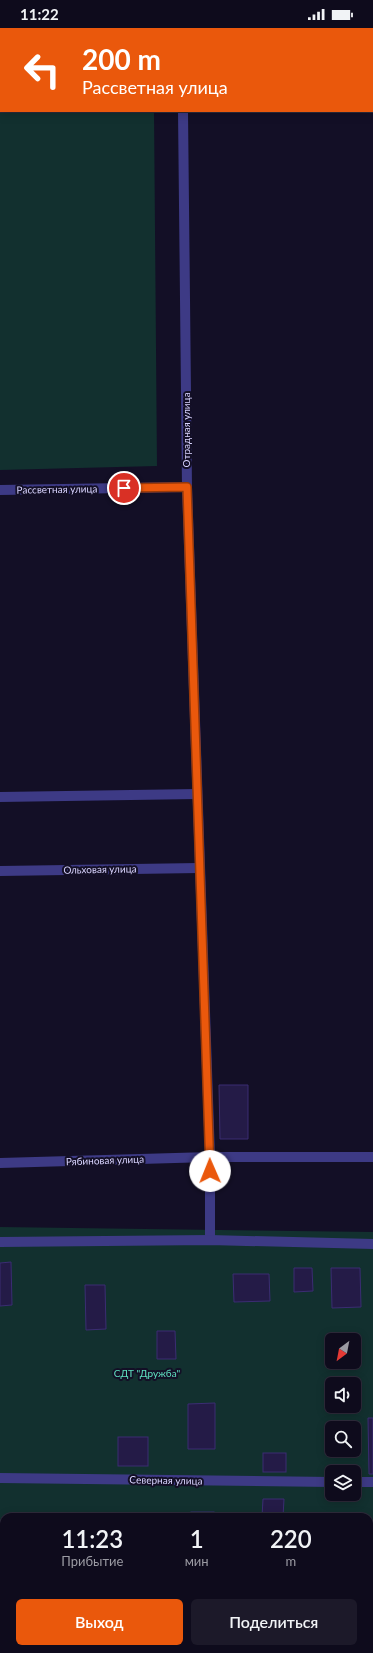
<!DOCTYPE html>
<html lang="ru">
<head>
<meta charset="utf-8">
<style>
  :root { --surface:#0e0b1c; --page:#1c1929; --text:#f1f3f6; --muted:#9b9ba3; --line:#2e2b3b; --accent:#ea580c }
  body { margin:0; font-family:Lato,sans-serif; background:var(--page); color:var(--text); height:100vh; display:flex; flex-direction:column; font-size:15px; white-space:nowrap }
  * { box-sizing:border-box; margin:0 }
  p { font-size:13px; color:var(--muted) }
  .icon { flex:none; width:22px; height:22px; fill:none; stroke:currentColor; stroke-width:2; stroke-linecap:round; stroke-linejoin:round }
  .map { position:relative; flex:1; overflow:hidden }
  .sheet { position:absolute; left:0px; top:1485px; width:373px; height:140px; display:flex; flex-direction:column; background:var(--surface); border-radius:12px 12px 0 0; box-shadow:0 2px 10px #0003,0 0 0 1px var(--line) }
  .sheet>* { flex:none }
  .banner { position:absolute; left:0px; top:0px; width:373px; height:84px; box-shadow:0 2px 10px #0003,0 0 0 1px var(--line); background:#ea580c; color:#fff; overflow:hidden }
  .needle { width:26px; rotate:212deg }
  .fabs { position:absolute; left:325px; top:1305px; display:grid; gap:8px }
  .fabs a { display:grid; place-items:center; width:36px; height:36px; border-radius:6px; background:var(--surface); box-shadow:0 2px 10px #0003,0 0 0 1px var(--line); font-size:20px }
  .pin { position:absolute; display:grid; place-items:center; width:34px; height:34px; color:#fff; margin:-17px; border:2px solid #fff; border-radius:50%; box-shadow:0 1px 4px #0007 }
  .me { position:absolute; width:44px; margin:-22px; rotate:359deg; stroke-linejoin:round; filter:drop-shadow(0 0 3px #0008) }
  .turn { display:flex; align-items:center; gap:14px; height:84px; padding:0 16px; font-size:18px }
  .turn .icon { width:52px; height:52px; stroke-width:2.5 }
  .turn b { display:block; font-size:28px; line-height:34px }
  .eta { display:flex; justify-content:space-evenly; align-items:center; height:68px; text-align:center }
  .eta b { font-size:24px; font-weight:600; line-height:28px }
  .action { display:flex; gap:8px; margin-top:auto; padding:8px 16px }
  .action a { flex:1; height:46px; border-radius:6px; background:var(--accent); color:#fff; font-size:16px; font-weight:600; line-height:46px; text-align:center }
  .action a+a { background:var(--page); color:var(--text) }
  .status { display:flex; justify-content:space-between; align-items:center; height:28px; padding:0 20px; background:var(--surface); direction:ltr }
  .status svg { height:11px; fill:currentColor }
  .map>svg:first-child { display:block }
  .green { fill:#12302f; fill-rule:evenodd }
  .building { fill:#241b47; stroke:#3b2d73 }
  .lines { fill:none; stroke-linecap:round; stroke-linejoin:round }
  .lane { stroke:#3d3a85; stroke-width:10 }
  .street { stroke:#3d3a85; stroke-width:10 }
  .route-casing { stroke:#983908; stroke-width:10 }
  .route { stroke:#ea580c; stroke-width:7 }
  .labels { text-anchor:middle; stroke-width:4; stroke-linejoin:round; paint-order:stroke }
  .street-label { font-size:10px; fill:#d9d4ff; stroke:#130f26 }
  .park-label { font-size:10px; fill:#5fe0c0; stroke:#130f26 }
</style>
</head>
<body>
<div class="status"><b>11:22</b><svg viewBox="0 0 49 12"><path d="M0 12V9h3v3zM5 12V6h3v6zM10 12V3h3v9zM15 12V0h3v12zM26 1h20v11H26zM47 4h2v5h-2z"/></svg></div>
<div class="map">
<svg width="373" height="1625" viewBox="0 0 373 1625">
  <rect width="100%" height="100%" fill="#130f26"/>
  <!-- green -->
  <g class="green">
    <polygon points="0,0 154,0 1,1 1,83 154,83 157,438 0,442"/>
    <path d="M0 1199 373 1204V1625H0ZM332 1312H354V1334H332ZM332 1356H354V1378H332ZM332 1400H354V1422H332ZM332 1444H354V1466H332ZM4 1489H369V1621H4Z"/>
  </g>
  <!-- building -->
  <g class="building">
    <polygon points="219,1057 248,1057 248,1111 220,1111"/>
    <polygon points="11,1234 12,1277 0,1278 0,1235"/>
    <polygon points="294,1240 312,1240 313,1263 294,1264"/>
    <polygon points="331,1240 360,1240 361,1279 332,1280"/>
    <polygon points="233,1246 269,1246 270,1273 234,1274"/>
    <polygon points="85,1257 105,1257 106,1301 86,1302"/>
    <polygon points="157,1303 175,1303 176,1331 157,1331"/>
    <polygon points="215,1375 215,1421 188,1421 188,1376"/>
    <polygon points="368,1390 373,1390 373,1446 369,1446"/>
    <rect x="118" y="1409" width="30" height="29"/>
    <rect x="263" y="1425" width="23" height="19"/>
    <polygon points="263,1471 284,1471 283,1489 262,1489"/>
    <rect x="191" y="1484" width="23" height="5"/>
    <rect x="88" y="1621" width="25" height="4"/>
  </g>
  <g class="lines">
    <!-- lane -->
    <polyline class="lane" points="0,769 197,766"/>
    <!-- street -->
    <g class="street">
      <polyline points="183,0 183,1"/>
      <polyline points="183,83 187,459 210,1129 210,1212"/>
      <polyline points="0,462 187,459"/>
      <polyline points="0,843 199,840"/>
      <polyline points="0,1135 210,1129 373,1129"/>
      <polyline points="0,1214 210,1212 373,1216"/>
      <polyline points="0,1450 332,1454"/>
      <polyline points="354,1454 373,1454"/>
    </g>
  </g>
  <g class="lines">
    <!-- route casing -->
    <g class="route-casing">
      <polyline id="route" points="124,460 187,459 210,1143"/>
    </g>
    <!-- route -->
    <use href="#route" class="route"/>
  </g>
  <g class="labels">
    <!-- street labels -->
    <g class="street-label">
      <text transform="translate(186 402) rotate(-90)" y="4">Отрадная улица</text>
      <text transform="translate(57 461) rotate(-1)" y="4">Рассветная улица</text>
      <text transform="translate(100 841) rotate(-1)" y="4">Ольховая улица</text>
      <text transform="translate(105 1132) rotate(-2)" y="4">Рябиновая улица</text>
      <text transform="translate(166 1452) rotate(1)" y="4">Северная улица</text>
    </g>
    <!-- park labels -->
    <g class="park-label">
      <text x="147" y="1349">СДТ "Дружба"</text>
    </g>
  </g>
</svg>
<div class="fabs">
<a><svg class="needle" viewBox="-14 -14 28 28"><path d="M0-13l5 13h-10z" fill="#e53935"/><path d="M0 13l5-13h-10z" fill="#9b9ba3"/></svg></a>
<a><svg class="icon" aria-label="sound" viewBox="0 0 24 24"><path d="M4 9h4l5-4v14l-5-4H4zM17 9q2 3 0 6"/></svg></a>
<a><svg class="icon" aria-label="search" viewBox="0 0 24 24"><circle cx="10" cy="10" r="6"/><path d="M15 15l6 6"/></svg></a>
<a><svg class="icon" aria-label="layers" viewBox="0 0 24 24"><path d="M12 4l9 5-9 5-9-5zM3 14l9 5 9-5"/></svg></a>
</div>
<div class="pin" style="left:124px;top:460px;background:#d93025"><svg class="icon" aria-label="arrive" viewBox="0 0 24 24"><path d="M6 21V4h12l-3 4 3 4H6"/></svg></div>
<svg class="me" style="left:210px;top:1143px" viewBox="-20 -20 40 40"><circle r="19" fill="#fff"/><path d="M0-13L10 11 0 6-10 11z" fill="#ea580c"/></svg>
<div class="banner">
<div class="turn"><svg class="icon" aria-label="left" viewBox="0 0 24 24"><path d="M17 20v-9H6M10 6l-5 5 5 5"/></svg><div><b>200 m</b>Рассветная улица</div></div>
</div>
<section class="sheet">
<div class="eta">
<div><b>11:23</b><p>Прибытие</p></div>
<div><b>1</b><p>мин</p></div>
<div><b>220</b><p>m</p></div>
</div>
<div class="action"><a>Выход</a><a>Поделиться</a></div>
</section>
</div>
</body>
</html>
